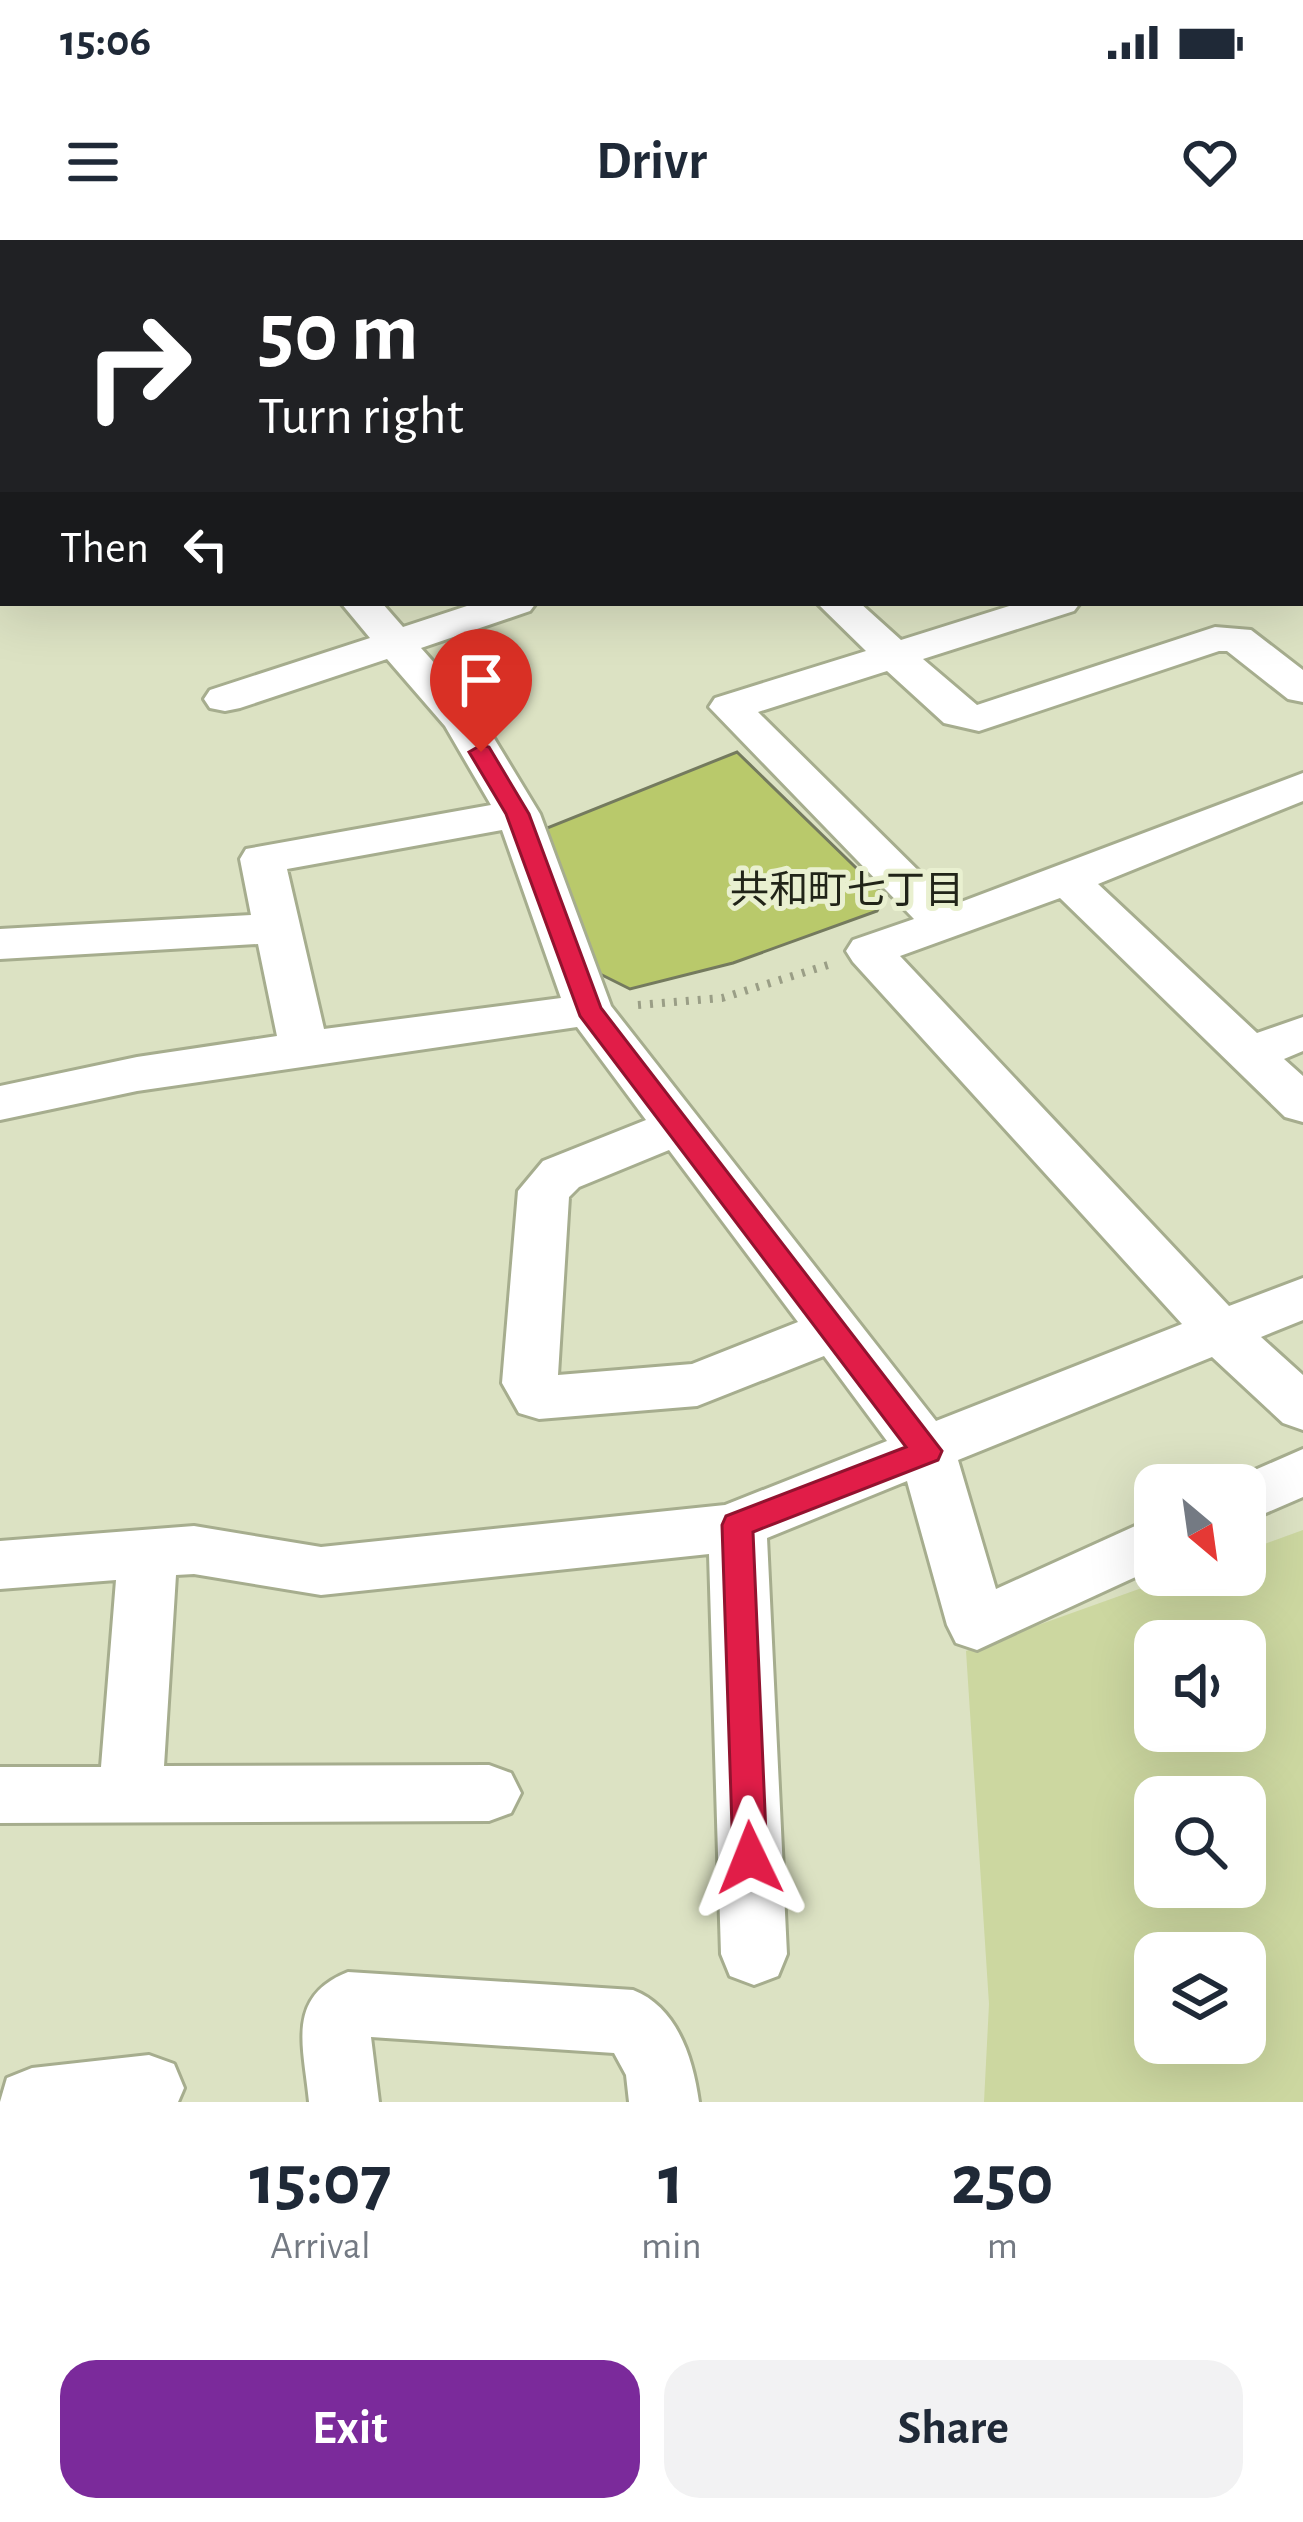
<!DOCTYPE html>
<html lang="en">
<head>
<meta charset="utf-8">
<style>
  :root { --surface:#fff; --page:#f2f2f3; --text:#1f2937; --muted:#747a83; --accent:#7b2a9b }
  body { margin:0; font-family:"Alegreya Sans","Noto Sans JP",sans-serif; background:var(--page); color:var(--text); height:100vh; display:flex; flex-direction:column; font-size:45px; white-space:nowrap }
  * { box-sizing:border-box; margin:0 }
  p { font-size:39px; color:var(--muted) }
  .icon { flex:none; width:66px; height:66px; fill:none; stroke:currentColor; stroke-width:2; stroke-linecap:round; stroke-linejoin:round }
  .map { position:relative; height:1862px; overflow:hidden }
  .sheet { display:flex; flex-direction:column; background:var(--surface); flex:1 }
  .sheet>* { flex:none }
  .hud { position:absolute; left:0px; top:0px; width:1305px; height:366px; box-shadow:0 12px 48px #0002; background:#202124; color:#fff; overflow:hidden }
  .needle { width:78px; rotate:151deg }
  .controls { position:absolute; left:1134px; top:1224px; display:grid; gap:24px }
  .controls a { display:grid; place-items:center; width:132px; height:132px; border-radius:24px; background:var(--surface); box-shadow:0 12px 48px #0002; font-size:60px }
  .pin { position:absolute; display:grid; place-items:center; width:102px; height:102px; color:#fff; margin:-123px -51px; border-radius:50% 50% 50% 0; rotate:-45deg; box-shadow:0 0 12px #0007 }
  .pin .icon { rotate:45deg }
  .me { position:absolute; width:132px; margin:-66px; rotate:358deg; stroke-linejoin:round; filter:drop-shadow(0 0 9px #0008) }
  .turn { display:flex; align-items:center; gap:42px; height:252px; padding:0 60px; font-size:54px }
  .turn .icon { width:156px; height:156px; stroke-width:2.5 }
  .turn b { display:block; font-size:84px; line-height:102px }
  .then { display:flex; align-items:center; height:114px; padding:0 60px; background:#0003; gap:24px; font-size:45px }
  .eta { display:flex; justify-content:space-evenly; align-items:center; height:204px; text-align:center }
  .eta b { font-size:72px; font-weight:600; line-height:84px }
  .cta { display:flex; gap:24px; margin-top:auto; padding:24px 60px }
  .cta a { flex:1; height:138px; border-radius:36px; background:var(--accent); color:#fff; font-size:48px; font-weight:600; line-height:138px; text-align:center }
  .cta a+a { background:var(--page); color:var(--text) }
  .status { display:flex; justify-content:space-between; align-items:center; height:84px; padding:0 60px; background:var(--surface); direction:ltr }
  .status svg { height:33px; fill:currentColor }
  header { display:flex; justify-content:space-between; align-items:center; height:156px; padding:0 60px; background:var(--surface); font-size:54px; font-weight:600 }
  .map>svg:first-child { display:block }
  .green { fill:#ccd7a0; fill-rule:evenodd }
  .water { fill:#d09ce9 }
  .building { fill:#b9c96b; stroke:#747a5e; stroke-width:3 }
  .lines { fill:none; stroke-linecap:round; stroke-linejoin:round }
  .minor-casing { stroke:#a6ad8e; stroke-width:6 }
  .path { stroke:#9a9e86; stroke-width:8; stroke-dasharray:3 9; stroke-linecap:butt }
  .minor { fill:#fff; fill-rule:evenodd }
  .route { fill:#e11d48; stroke:#92132f; stroke-width:3 }
  .labels { text-anchor:middle; stroke-width:10; stroke-linejoin:round; paint-order:stroke }
  .neighbourhood-label { font-size:39px; fill:#212418; stroke:#e9f0d0 }
</style>
</head>
<body>
<div class="status"><b>15:06</b><svg viewBox="0 0 49 12"><path d="M0 12V9h3v3zM5 12V6h3v6zM10 12V3h3v9zM15 12V0h3v12zM26 1h20v11H26zM47 4h2v5h-2z"/></svg></div>
<header><svg class="icon" aria-label="menu" viewBox="0 0 24 24"><path d="M4 6h16M4 12h16M4 18h16"/></svg>Drivr<svg class="icon" aria-label="heart" viewBox="0 0 24 24"><path d="M12 20l-8-8c-3-5 5-10 8-4 3-6 11-1 8 4z"/></svg></header>
<div class="map">
<svg width="1303" height="1862" viewBox="0 0 1303 1862">
  <rect width="100%" height="100%" fill="#dce2c3"/>
  <!-- green -->
  <path class="green" d="M1303 1290V1862H984L989 1764 966 1411 1178 1335H1245V1311ZM1155 1401H1245V1491H1155ZM1155 1557H1245V1647H1155ZM1155 1713H1245V1803H1155Z"/>
  <!-- water -->
  <polygon class="water" points="111,0 546,0 547,3 102,3"/>
  <!-- building -->
  <polygon class="building" points="737,512 885,656 877,671 733,723 630,749 600,734 542,590"/>
  <g class="lines">
    <!-- minor casing -->
    <g class="minor-casing">
      <g id="minor">
        <polygon points="1053,0 1087,0 1089,3 1055,3"/>
        <polygon points="1267,0 1302,0 1303,5 1269,3"/>
        <rect x="1302" y="77" width="1" height="20"/>
        <rect x="1302" y="192" width="1" height="22"/>
        <polygon points="3,236 3,258 0,259 0,237"/>
        <rect x="1302" y="251" width="1" height="23"/>
        <path d="M341 363H382L403 387 476 363H536L530 371 421 408 478 472 540 574 611 766 936 1181 1182 1084 853 722 846 711 853 700 914 679 709 467 715 458 866 411 817 363H860L901 400 1019 363H1080L1074 371 923 419 977 465 1215 387 1251 390 1303 430V462L1288 459 1227 411H1219L979 491 944 483 887 431 758 472 953 665 1303 533V561L1098 644 1257 793 1303 777V811L1284 819 1303 836V882L1285 877 1060 658 900 716 1229 1066 1303 1038V1080L1261 1097 1303 1135V1190L1283 1183 1212 1117 958 1220 996 1349 1155 1277V1328L977 1410 956 1403 947 1385 907 1241 767 1298 787 1714 778 1736 754 1745 730 1736 721 1714 709 1314 321 1355 194 1334 176 1335 164 1526 489 1525 511 1533 521 1553 511 1573 489 1581 0 1583V1527H101L116 1340 0 1349V1301L194 1286 321 1307 725 1265 887 1201 824 1116 697 1166 539 1179 519 1173 502 1143 518 951 543 921 646 880 577 787 137 851 0 880V846L137 817 277 796 258 704 0 719V689L251 675 240 619 246 609 491 565 445 486 387 419 240 468 225 471 210 468 204 459 210 450 370 398ZM502 590 561 758 324 789 287 629ZM669 910 798 1082 692 1124 558 1135 569 957 579 947Z"/>
        <polygon points="1303,1209 1303,1257 1245,1282 1245,1245 1225,1243"/>
        <path d="M348 1732 633 1750C677 1767 693 1818 699 1862H629L626 1835 614 1813 371 1797 379 1862H309C304 1807 285 1757 348 1732Z"/>
        <polygon points="149,1815 174,1824 184,1848 178,1862 0,1862 7,1838 32,1828"/>
      </g>
    </g>
    <!-- path -->
    <polyline class="path" points="638,765 722,758 828,725"/>
    <!-- minor -->
    <use href="#minor" class="minor"/>
  </g>
  <!-- route -->
  <polygon class="route" points="481,505 489,507 529,574 601,768 942,1211 938,1220 753,1292 767,1618 762,1629 750,1634 738,1629 733,1618 722,1285 726,1276 906,1207 580,776 506,574 469,512"/>
  <g class="labels">
    <!-- neighbourhood labels -->
    <g class="neighbourhood-label">
      <text x="847" y="663">共和町七丁目</text>
    </g>
  </g>
</svg>
<div class="controls">
<a><svg class="needle" viewBox="-14 -14 28 28"><path d="M0-13l5 13h-10z" fill="#e53935"/><path d="M0 13l5-13h-10z" fill="#747a83"/></svg></a>
<a><svg class="icon" aria-label="sound" viewBox="0 0 24 24"><path d="M4 9h4l5-4v14l-5-4H4zM17 9q2 3 0 6"/></svg></a>
<a><svg class="icon" aria-label="search" viewBox="0 0 24 24"><circle cx="10" cy="10" r="6"/><path d="M15 15l6 6"/></svg></a>
<a><svg class="icon" aria-label="layers" viewBox="0 0 24 24"><path d="M12 4l9 5-9 5-9-5zM3 14l9 5 9-5"/></svg></a>
</div>
<div class="pin" style="left:481px;top:512px;background:#d93025"><svg class="icon" aria-label="arrive" viewBox="0 0 24 24"><path d="M6 21V4h12l-3 4 3 4H6"/></svg></div>
<svg class="me" style="left:750px;top:1618px" viewBox="-20 -20 40 40"><path d="M0-17L14 15 0 8-14 15z" fill="#e11d48" stroke="#fff" stroke-width="4"/></svg>
<div class="hud">
<div class="turn"><svg class="icon" aria-label="right" viewBox="0 0 24 24"><path d="M7 20v-9h11M14 6l5 5-5 5"/></svg><div><b>50 m</b>Turn right</div></div>
<div class="then">Then<svg class="icon" aria-label="left" viewBox="0 0 24 24"><path d="M17 20v-9H6M10 6l-5 5 5 5"/></svg></div>
</div>
</div>
<section class="sheet">
<div class="eta">
<div><b>15:07</b><p>Arrival</p></div>
<div><b>1</b><p>min</p></div>
<div><b>250</b><p>m</p></div>
</div>
<div class="cta"><a>Exit</a><a>Share</a></div>
</section>
</body>
</html>
